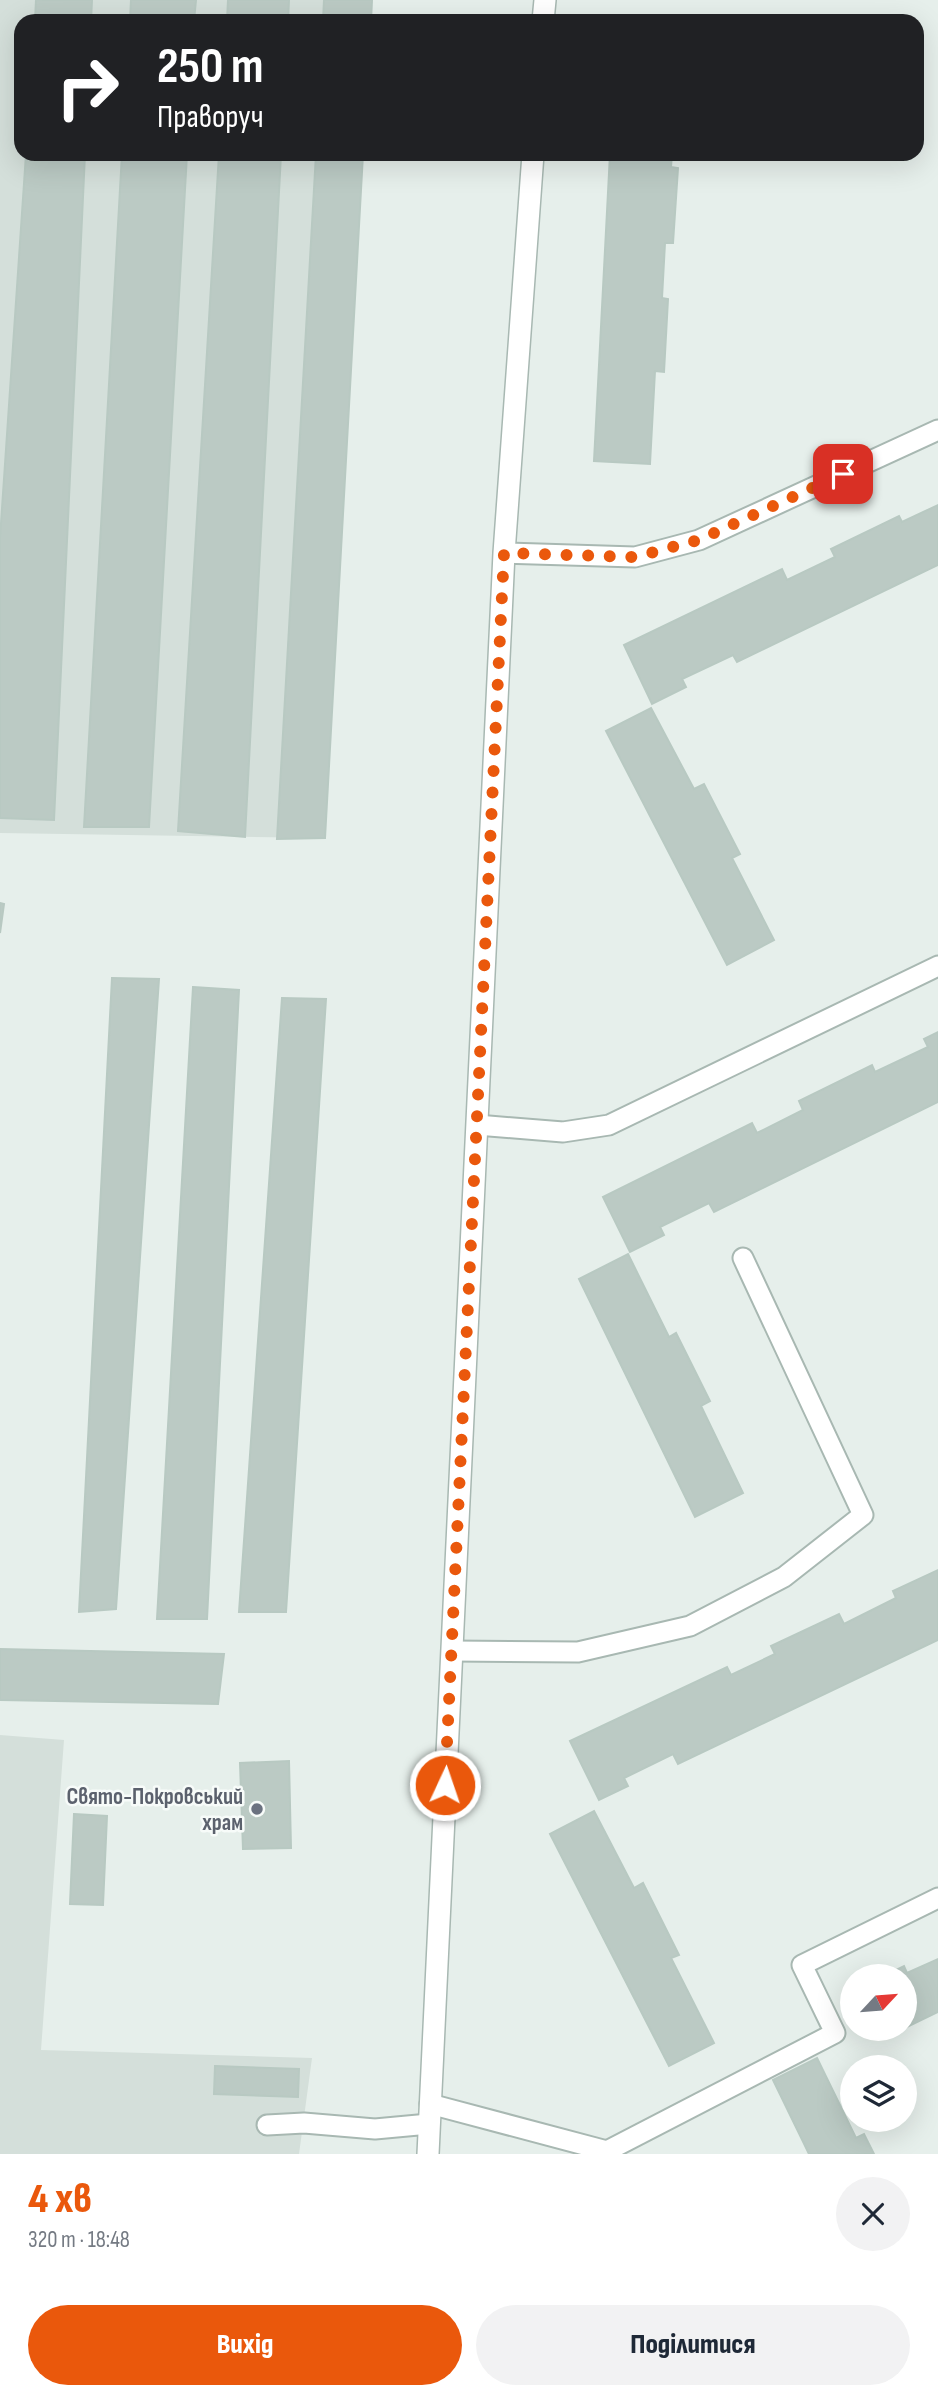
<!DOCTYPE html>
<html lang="uk">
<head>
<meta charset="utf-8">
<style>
  :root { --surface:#fff; --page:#f2f2f3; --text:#1f2937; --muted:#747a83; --accent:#ea580c }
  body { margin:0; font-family:"Sofia Sans Condensed",sans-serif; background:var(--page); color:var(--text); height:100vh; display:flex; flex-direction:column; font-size:26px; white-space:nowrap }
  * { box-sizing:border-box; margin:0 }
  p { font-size:23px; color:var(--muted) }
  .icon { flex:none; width:38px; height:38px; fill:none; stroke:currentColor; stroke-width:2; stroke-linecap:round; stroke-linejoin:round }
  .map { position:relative; height:2154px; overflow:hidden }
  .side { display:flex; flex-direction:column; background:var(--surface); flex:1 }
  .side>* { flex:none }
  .banner { position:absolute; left:14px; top:14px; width:910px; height:147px; border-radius:21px; box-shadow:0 7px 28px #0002; background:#202124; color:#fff; overflow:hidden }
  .needle { width:46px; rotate:64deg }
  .controls { position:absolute; left:840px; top:1964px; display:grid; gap:14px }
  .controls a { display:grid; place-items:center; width:77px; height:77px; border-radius:50%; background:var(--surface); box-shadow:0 7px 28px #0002; font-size:35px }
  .pin { position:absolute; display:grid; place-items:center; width:60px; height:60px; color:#fff; margin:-30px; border-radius:14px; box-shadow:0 4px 10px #0006 }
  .me { position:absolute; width:77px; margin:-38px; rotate:3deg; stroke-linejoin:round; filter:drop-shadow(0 0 5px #0008) }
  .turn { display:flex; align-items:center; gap:24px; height:147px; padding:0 28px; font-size:32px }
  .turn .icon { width:91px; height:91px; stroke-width:2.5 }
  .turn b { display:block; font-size:49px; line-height:60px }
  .round { display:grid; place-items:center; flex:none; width:74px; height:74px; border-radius:37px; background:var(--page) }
  .summary { display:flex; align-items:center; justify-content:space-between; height:119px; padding:0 28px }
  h1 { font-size:42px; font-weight:800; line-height:52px; color:var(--accent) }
  .cta { display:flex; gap:14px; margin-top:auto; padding:14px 28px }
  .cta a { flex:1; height:80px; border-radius:42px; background:var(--accent); color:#fff; font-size:28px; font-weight:800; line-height:80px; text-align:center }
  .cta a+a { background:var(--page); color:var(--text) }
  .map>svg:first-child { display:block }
  .built { fill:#d4dfda }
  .building { fill:#bbcac4; stroke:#b8c9c2; stroke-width:2 }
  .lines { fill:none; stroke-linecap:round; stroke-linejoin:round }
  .service-casing { stroke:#a8b8b2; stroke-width:23 }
  .minor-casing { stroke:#a8b8b2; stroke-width:24 }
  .service { stroke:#fff; stroke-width:19 }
  .minor { stroke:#fff; stroke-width:21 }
  .route { stroke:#ea580c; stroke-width:12; stroke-dasharray:0 21.6 }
  .worship-dot { fill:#6b7280; stroke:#f7fbf9; stroke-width:2.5 }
  .labels { text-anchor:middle; stroke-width:5; stroke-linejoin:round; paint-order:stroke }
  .worship-label { font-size:23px; font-weight:bold; fill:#5b616d; stroke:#f7fbf9; text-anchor:end }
</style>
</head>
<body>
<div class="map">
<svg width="938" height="2154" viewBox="0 0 938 2154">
  <rect width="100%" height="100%" fill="#e6efeb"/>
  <!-- built -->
  <g class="built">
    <polygon points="0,0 372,0 371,21 21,21 21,154 363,154 325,838 0,833"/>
    <polygon points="0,1735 64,1740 41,2050 312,2058 299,2154 0,2154"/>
  </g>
  <!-- building -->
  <g class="building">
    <polygon points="36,0 92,0 91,21 35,21"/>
    <polygon points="131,0 196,0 194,21 130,21"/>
    <polygon points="228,0 289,0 288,21 227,21"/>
    <polygon points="324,0 372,0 371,21 323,21"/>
    <polygon points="26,154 85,154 54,820 0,818 0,538"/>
    <polygon points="122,154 187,154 149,827 84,827"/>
    <polygon points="219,154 281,154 245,837 178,831"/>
    <polygon points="316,154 363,154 325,838 277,839"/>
    <polygon points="610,154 672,154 671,167 678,168 673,243 665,243 662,298 668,299 664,372 655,371 650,464 594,461"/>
    <polygon points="938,505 938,565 737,662 733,655 682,679 686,687 652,704 624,645 782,569 787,580 835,557 831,549 899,516 902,522"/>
    <polygon points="651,708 694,789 704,784 740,854 732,858 774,940 727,965 606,731"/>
    <polygon points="0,903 4,904 0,933"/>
    <polygon points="112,978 159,979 116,1609 79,1612"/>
    <polygon points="193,987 239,990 207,1619 157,1619"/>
    <polygon points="282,998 326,999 286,1612 239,1612"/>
    <polygon points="938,1032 938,1102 714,1212 709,1203 660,1227 664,1235 630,1252 603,1197 752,1123 757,1133 803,1110 799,1101 872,1065 875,1072 928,1047 924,1039"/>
    <polygon points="628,1254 669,1337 676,1333 710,1401 701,1406 743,1493 695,1517 579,1279"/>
    <polygon points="938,1570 938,1640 678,1764 673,1754 624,1778 628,1786 599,1800 570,1741 727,1667 731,1675 775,1654 771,1646 839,1614 844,1624 896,1598 893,1591"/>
    <polygon points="0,1649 224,1654 218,1704 0,1700"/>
    <polygon points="289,1761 291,1848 243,1849 240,1763"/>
    <polygon points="594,1811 634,1888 643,1883 679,1955 671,1958 714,2043 669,2066 550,1834"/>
    <polygon points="74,1814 107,1816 103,1905 70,1904"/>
    <polygon points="938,1959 938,2012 905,2028 905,1976 884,1976 904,1966 907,1973"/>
    <polygon points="875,2028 904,2028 880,2039"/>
    <polygon points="817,2058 856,2138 864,2134 874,2154 809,2154 773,2080"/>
    <polygon points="215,2066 299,2069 298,2097 214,2094"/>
  </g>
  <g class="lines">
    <!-- service casing -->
    <g class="service-casing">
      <g id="service">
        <polyline points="504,553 635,557 699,540 938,430"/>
        <polyline points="477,1125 563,1132 609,1125 938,966"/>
        <polyline points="452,1651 578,1652 690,1626 784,1577 863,1515 743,1258"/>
        <polyline points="430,2104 607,2151 835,2033 802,1965 938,1898"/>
        <polyline points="267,2125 304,2123 375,2129 429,2124"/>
      </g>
    </g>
    <!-- minor casing -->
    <g class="minor-casing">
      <g id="minor">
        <polyline points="543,21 545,0"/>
        <polyline points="428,2154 504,553 533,154"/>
      </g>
    </g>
    <!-- service -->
    <use href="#service" class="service"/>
    <!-- minor -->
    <use href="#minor" class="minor"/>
  </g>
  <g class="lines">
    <!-- route -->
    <polyline class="route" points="445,1785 504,553 635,557 699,540 843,474"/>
  </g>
  <!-- markers -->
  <circle class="worship-dot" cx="257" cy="1809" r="7"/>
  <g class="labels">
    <!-- worship labels -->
    <g class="worship-label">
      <text x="243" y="1804">Свято-Покровський<tspan x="243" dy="26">храм</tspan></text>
    </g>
  </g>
</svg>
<div class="controls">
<a><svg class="needle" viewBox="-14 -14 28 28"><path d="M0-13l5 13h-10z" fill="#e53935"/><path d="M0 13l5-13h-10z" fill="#747a83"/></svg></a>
<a><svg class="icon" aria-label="layers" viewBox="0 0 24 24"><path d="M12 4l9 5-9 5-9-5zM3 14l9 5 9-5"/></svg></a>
</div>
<div class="pin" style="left:843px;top:474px;background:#d93025"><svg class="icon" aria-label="arrive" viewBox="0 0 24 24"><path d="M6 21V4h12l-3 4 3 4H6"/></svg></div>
<svg class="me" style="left:445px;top:1785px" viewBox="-20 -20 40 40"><circle r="17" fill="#ea580c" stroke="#fff" stroke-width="3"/><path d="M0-11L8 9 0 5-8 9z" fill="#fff"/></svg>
<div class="banner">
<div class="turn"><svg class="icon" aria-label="right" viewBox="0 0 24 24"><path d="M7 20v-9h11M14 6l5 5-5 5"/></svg><div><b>250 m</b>Праворуч</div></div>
</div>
</div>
<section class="side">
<div class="summary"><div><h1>4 хв</h1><p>320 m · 18:48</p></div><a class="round"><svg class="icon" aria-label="close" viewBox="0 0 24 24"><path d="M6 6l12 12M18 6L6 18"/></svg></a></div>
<div class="cta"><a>Вихід</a><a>Поділитися</a></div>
</section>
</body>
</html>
